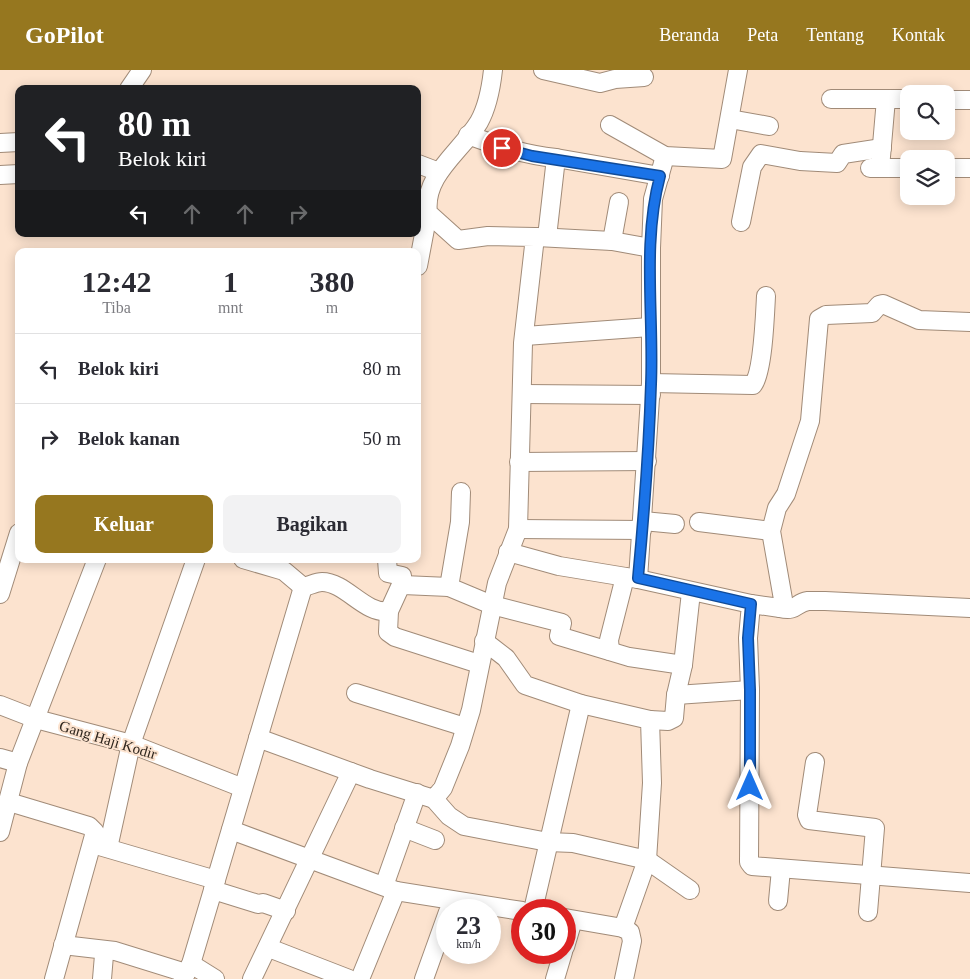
<!DOCTYPE html>
<html lang="id">
<head>
<meta charset="utf-8">
<style>
  :root { --surface:#fff; --page:#f2f2f3; --text:#2b2b33; --muted:#7c7c81; --line:#e1e1e2; --accent:#96771f }
  body { margin:0; font-family:"Times New Roman",serif; background:var(--page); color:var(--text); height:100vh; display:flex; flex-direction:column; font-size:19px; white-space:nowrap }
  * { box-sizing:border-box; margin:0 }
  p { font-size:16px; color:var(--muted) }
  .icon { flex:none; width:28px; height:28px; fill:none; stroke:currentColor; stroke-width:2; stroke-linecap:round; stroke-linejoin:round }
  .map { position:relative; flex:1; overflow:hidden }
  .panel { position:absolute; left:15px; top:178px; width:406px; height:315px; display:flex; flex-direction:column; background:var(--surface); border-radius:10px; box-shadow:0 2px 12px #0003 }
  .panel>* { flex:none }
  .top-card { position:absolute; left:15px; top:15px; width:406px; height:152px; border-radius:10px; box-shadow:0 2px 12px #0003; background:#202124; color:#fff; overflow:hidden }
  .buttons { position:absolute; left:900px; top:15px; display:grid; gap:10px }
  .buttons a { display:grid; place-items:center; width:55px; height:55px; border-radius:10px; background:var(--surface); box-shadow:0 2px 12px #0003; font-size:25px }
  .speed { position:absolute; left:436px; top:829px; display:flex; gap:10px; font-size:25px; font-weight:700; text-align:center }
  .speed>* { display:grid; place-content:center; width:65px; height:65px; border-radius:50%; background:var(--surface); box-shadow:0 2px 12px #0003; line-height:1 }
  .speed small { font-size:12px; font-weight:400 }
  .speed .limit { border:8px solid #d22; background:#fff; color:#111 }
  .pin { position:absolute; display:grid; place-items:center; width:42px; height:42px; color:#fff; margin:-21px; border:2px solid #fff; border-radius:50%; box-shadow:0 1px 5px #0007 }
  .me { position:absolute; width:55px; margin:-28px; rotate:0deg; stroke-linejoin:round; filter:drop-shadow(0 0 4px #0008) }
  .turn { display:flex; align-items:center; gap:18px; height:105px; padding:0 20px; font-size:22px }
  .turn .icon { width:65px; height:65px; stroke-width:2.5 }
  .turn b { display:block; font-size:35px; line-height:42px }
  .lanes { display:flex; align-items:center; height:48px; padding:0 20px; background:#0003; justify-content:center; gap:25px; direction:ltr }
  .lanes .off { opacity:.35 }
  .eta { display:flex; justify-content:space-evenly; align-items:center; height:85px; text-align:center }
  .eta b { font-size:30px; font-weight:700; line-height:35px }
  .action { display:flex; gap:10px; margin-top:auto; padding:10px 20px }
  .action a { flex:1; height:58px; border-radius:10px; background:var(--accent); color:#fff; font-size:20px; font-weight:700; line-height:58px; text-align:center }
  .action a+a { background:var(--page); color:var(--text) }
  ul { padding:0; list-style:none }
  li { display:flex; align-items:center; gap:15px; height:70px; padding:0 20px; border-top:1px solid var(--line) }
  li div { flex:1 }
  li b { display:block; font-size:19px }
  li em { font-style:normal }
  header { display:flex; align-items:center; gap:30px; box-sizing:border-box; height:70px; padding:0 25px; background:var(--accent); color:#fff }
  header strong { font-size:24px }
  nav { display:flex; gap:28px; margin-inline-start:auto; font-size:18px }
  .map>svg:first-child { display:block }
  .lines { fill:none; stroke-linecap:round; stroke-linejoin:round }
  .minor-casing { stroke:#a18b78; stroke-width:20 }
  .minor { stroke:#fff; stroke-width:18 }
  .route-casing { stroke:#114b97; stroke-width:12 }
  .route { stroke:#1a73e8; stroke-width:9 }
  .labels { text-anchor:middle; stroke-width:4; stroke-linejoin:round; paint-order:stroke }
  .street-label { font-size:15px; fill:#2e251d; stroke:#fce3cf }
</style>
</head>
<body>
<header>
<strong>GoPilot</strong>
<nav><a>Beranda</a><a>Peta</a><a>Tentang</a><a>Kontak</a></nav>
</header>
<div class="map">
<svg width="970" height="909" viewBox="0 0 970 909">
  <rect width="100%" height="100%" fill="#fce3cf"/>
  <g class="lines">
    <!-- minor casing -->
    <g class="minor-casing">
      <g id="minor">
        <polyline points="543,0 600,13 615,9 644,7"/>
        <polyline points="129,19 142,0"/>
        <polyline points="831,29 909,29"/>
        <polyline points="946,30 970,30"/>
        <polyline points="730,49 769,56"/>
        <polyline points="610,55 665,86 722,89 738,0"/>
        <path d="M468 65C498 76 525 85 556 88L547 167"/>
        <polyline points="0,73 19,72"/>
        <polyline points="556,88 660,106"/>
        <polyline points="418,94 439,102"/>
        <polyline points="870,98 909,98"/>
        <polyline points="880,98 886,29"/>
        <polyline points="946,98 970,98"/>
        <polyline points="0,105 19,104"/>
        <polyline points="741,152 752,97 761,84 800,91 837,93 843,84 882,78"/>
        <polyline points="537,167 612,171 651,178"/>
        <polyline points="612,171 619,132"/>
        <polyline points="418,196 428,143"/>
        <polyline points="525,266 650,257"/>
        <path d="M651 313 753 315C763 302 765 245 766 226"/>
        <polyline points="523,324 651,325"/>
        <polyline points="519,392 647,391"/>
        <polyline points="461,422 460,452 449,517 492,535 562,553 559,566 629,587 683,595"/>
        <polyline points="643,451 675,454"/>
        <polyline points="699,452 771,461"/>
        <polyline points="518,459 642,460"/>
        <polyline points="508,482 559,496 638,509 751,534 748,568 750,620 749,792 752,796 970,813"/>
        <polyline points="243,489 284,501 303,517"/>
        <polyline points="387,489 388,503 402,506 403,515"/>
        <polyline points="638,509 651,313 651,178 653,129 665,86"/>
        <path d="M303 517C309 516 316 512 322 512 346 512 365 545 389 541"/>
        <polyline points="449,517 403,515 400,517 389,541 388,562 395,567 479,594"/>
        <polyline points="0,524 19,463"/>
        <polyline points="751,534 780,538 784,535 771,461 777,438 786,424 810,351 819,249 826,245 872,243 879,235 883,234 919,250 970,252"/>
        <path d="M780 538C797 542 795 533 808 531 813 531 819 531 825 531L970 538"/>
        <polyline points="610,581 609,570 625,507"/>
        <polyline points="356,623 465,657"/>
        <polyline points="676,625 750,620"/>
        <polyline points="0,635 36,649 131,674 243,718"/>
        <polyline points="650,650 668,651 674,648 676,625 683,595 691,522"/>
        <path d="M258 668 370 709 434 729 443 718 460 676 471 640 497 513 518 459 523 273 535 167 488 166 458 170 428 143C423 105 461 82 479 52 488 36 491 18 493 0"/>
        <polyline points="0,688 18,693"/>
        <polyline points="815,692 807,745 809,750 875,758 868,842"/>
        <polyline points="434,729 449,746 464,756 548,772 573,773 647,790 652,713 650,650 581,634 525,615 506,588 484,571"/>
        <polyline points="9,732 89,756 95,762 54,909"/>
        <polyline points="404,758 435,770"/>
        <polyline points="231,760 396,821 360,909"/>
        <polyline points="0,762 18,693 97,489"/>
        <polyline points="96,775 216,810"/>
        <polyline points="108,778 131,674 196,489"/>
        <polyline points="384,816 417,723"/>
        <polyline points="213,820 258,834 263,833 286,841"/>
        <polyline points="396,821 522,841"/>
        <polyline points="778,831 781,799"/>
        <polyline points="533,840 581,634"/>
        <polyline points="565,848 623,858 630,862 632,871 624,909"/>
        <polyline points="623,858 647,790 690,820"/>
        <polyline points="63,875 115,881 186,903"/>
        <polyline points="565,877 573,850"/>
        <polyline points="269,878 349,909"/>
        <polyline points="191,894 215,909"/>
        <polyline points="102,909 104,885 108,881"/>
        <polyline points="183,909 191,894 303,517"/>
        <polyline points="252,909 351,702"/>
        <polyline points="424,909 448,842"/>
        <polyline points="555,909 563,882"/>
      </g>
    </g>
    <!-- minor -->
    <use href="#minor" class="minor"/>
  </g>
  <g class="lines">
    <!-- route casing -->
    <g class="route-casing">
      <path id="route" d="M502 78 532 86 660 106C642 173 654 245 651 314 649 379 644 444 638 508L751 534 748 568 750 620V716"/>
    </g>
    <!-- route -->
    <use href="#route" class="route"/>
  </g>
  <g class="labels">
    <!-- street labels -->
    <g class="street-label">
      <text transform="translate(108 670) rotate(17)" y="5">Gang Haji Kodir</text>
    </g>
  </g>
</svg>
<div class="buttons">
<a><svg class="icon" aria-label="search" viewBox="0 0 24 24"><circle cx="10" cy="10" r="6"/><path d="M15 15l6 6"/></svg></a>
<a><svg class="icon" aria-label="layers" viewBox="0 0 24 24"><path d="M12 4l9 5-9 5-9-5zM3 14l9 5 9-5"/></svg></a>
</div>
<div class="speed"><div>23<small>km/h</small></div><div class="limit">30</div></div>
<div class="pin" style="left:502px;top:78px;background:#d93025"><svg class="icon" aria-label="arrive" viewBox="0 0 24 24"><path d="M6 21V4h12l-3 4 3 4H6"/></svg></div>
<svg class="me" style="left:750px;top:716px" viewBox="-20 -20 40 40"><path d="M0-17L14 15 0 8-14 15z" fill="#1a73e8" stroke="#fff" stroke-width="4"/></svg>
<div class="top-card">
<div class="turn"><svg class="icon" aria-label="left" viewBox="0 0 24 24"><path d="M17 20v-9H6M10 6l-5 5 5 5"/></svg><div><b>80 m</b>Belok kiri</div></div>
<div class="lanes"><svg class="icon" aria-label="left" viewBox="0 0 24 24"><path d="M17 20v-9H6M10 6l-5 5 5 5"/></svg><svg class="icon off" aria-label="ahead" viewBox="0 0 24 24"><path d="M12 20V5M6 11l6-6 6 6"/></svg><svg class="icon off" aria-label="ahead" viewBox="0 0 24 24"><path d="M12 20V5M6 11l6-6 6 6"/></svg><svg class="icon off" aria-label="right" viewBox="0 0 24 24"><path d="M7 20v-9h11M14 6l5 5-5 5"/></svg></div>
</div>
<section class="panel">
<div class="eta">
<div><b>12:42</b><p>Tiba</p></div>
<div><b>1</b><p>mnt</p></div>
<div><b>380</b><p>m</p></div>
</div>
<ul>
<li><svg class="icon" aria-label="left" viewBox="0 0 24 24"><path d="M17 20v-9H6M10 6l-5 5 5 5"/></svg><div><b>Belok kiri</b></div><em>80 m</em></li>
<li><svg class="icon" aria-label="right" viewBox="0 0 24 24"><path d="M7 20v-9h11M14 6l5 5-5 5"/></svg><div><b>Belok kanan</b></div><em>50 m</em></li>
</ul>
<div class="action"><a>Keluar</a><a>Bagikan</a></div>
</section>
</div>
</body>
</html>
